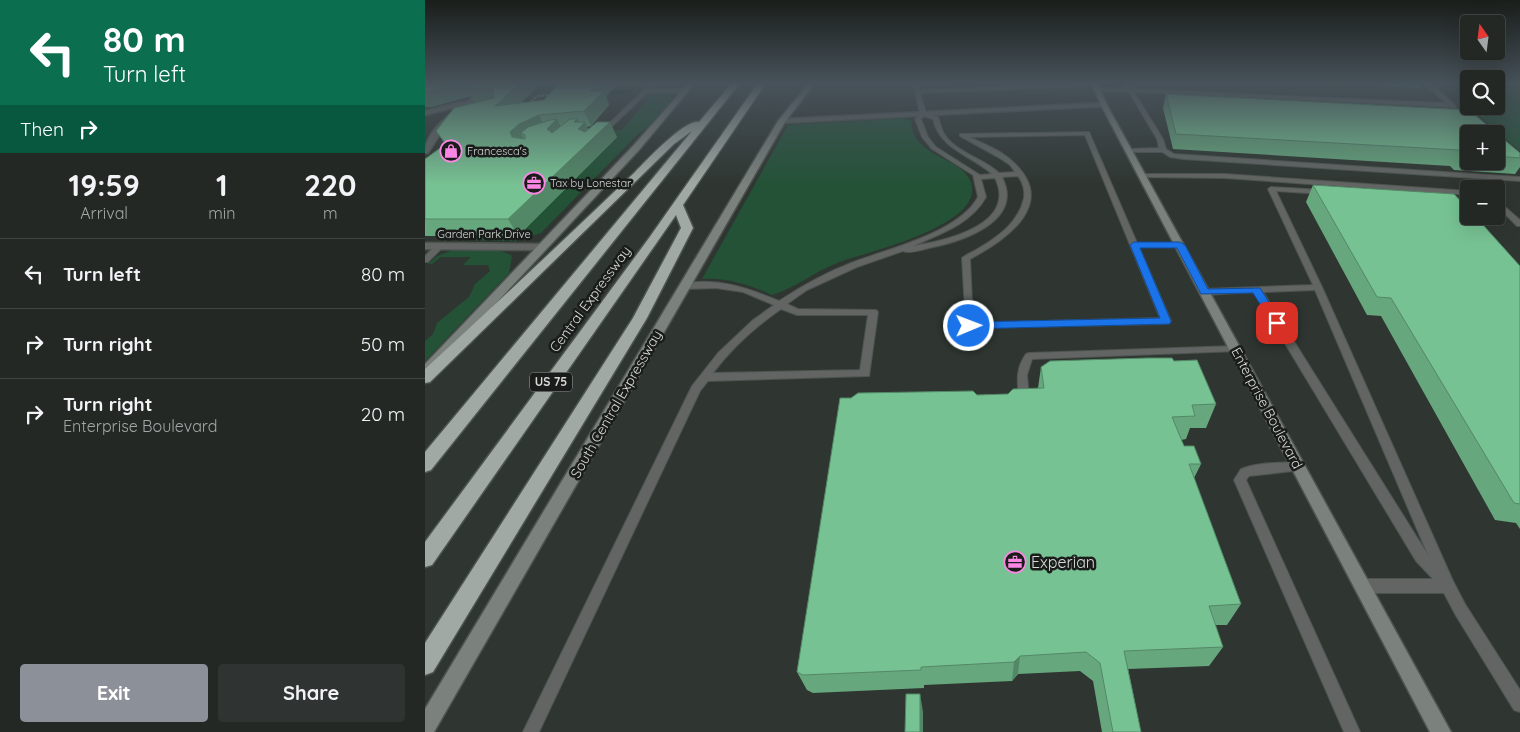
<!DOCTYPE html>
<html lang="en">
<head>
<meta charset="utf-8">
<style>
  :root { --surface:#232825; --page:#2f3432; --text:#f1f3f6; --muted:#a3a6a7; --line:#404442; --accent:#8c9099 }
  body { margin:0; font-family:Quicksand,sans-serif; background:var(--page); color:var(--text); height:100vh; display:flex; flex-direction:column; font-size:19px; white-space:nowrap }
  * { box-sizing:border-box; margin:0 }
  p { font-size:16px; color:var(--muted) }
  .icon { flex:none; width:28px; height:28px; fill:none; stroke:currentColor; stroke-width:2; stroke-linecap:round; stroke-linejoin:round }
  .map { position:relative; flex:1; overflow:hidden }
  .side { display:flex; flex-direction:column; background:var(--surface); width:425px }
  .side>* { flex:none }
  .guide { background:#0b6e4f; color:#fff; overflow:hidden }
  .needle { width:32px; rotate:346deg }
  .tools { position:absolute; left:1035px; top:15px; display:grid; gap:10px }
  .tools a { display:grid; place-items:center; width:45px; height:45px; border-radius:5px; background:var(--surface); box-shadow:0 5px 20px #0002,0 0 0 1px var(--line); font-size:25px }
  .pin { position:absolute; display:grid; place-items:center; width:42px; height:42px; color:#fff; margin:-21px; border-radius:10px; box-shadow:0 2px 8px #0006 }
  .me { position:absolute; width:55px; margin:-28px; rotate:89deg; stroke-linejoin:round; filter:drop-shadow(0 0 4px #0008) }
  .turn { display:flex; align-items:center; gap:18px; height:105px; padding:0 20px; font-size:22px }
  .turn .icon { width:65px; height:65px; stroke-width:2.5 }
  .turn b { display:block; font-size:35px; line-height:42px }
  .then { display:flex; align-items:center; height:48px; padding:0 20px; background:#0003; gap:10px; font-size:19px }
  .eta { display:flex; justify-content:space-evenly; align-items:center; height:85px; text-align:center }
  .eta b { font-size:30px; font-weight:700; line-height:35px }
  .button { display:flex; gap:10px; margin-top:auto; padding:10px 20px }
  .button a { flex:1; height:58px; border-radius:5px; background:var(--accent); color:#fff; font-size:20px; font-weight:700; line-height:58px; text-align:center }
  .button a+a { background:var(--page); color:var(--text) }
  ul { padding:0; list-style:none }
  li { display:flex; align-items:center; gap:15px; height:70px; padding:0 20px; border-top:1px solid var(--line) }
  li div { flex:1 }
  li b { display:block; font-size:19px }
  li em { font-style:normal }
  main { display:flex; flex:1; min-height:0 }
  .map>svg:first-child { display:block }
  .green { fill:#235237 }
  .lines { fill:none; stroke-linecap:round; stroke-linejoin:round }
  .stream { stroke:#002913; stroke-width:3 }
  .lane-casing { stroke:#4d544f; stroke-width:2 }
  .street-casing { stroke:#4d544f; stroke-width:3 }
  .secondary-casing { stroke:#4d544f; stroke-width:3 }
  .highway-casing { stroke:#4d544f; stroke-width:3 }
  .path { stroke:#8a908c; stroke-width:2; stroke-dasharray:3 1; stroke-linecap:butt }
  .lane { fill:#626563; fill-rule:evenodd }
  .street { fill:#626563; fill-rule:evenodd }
  .secondary { fill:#7b817d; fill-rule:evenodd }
  .highway { fill:#a0a9a3; fill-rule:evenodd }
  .wall { fill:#66a77e; fill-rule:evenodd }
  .shaded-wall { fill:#538867 }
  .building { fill:#77c293; stroke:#538867 }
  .route { fill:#1a73e8; stroke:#114b97 }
  .labels { text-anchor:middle; stroke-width:5; stroke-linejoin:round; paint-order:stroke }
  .far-poi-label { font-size:11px; fill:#d7dcd9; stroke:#191c1a; text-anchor:start }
  .far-street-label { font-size:11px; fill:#d7dcd9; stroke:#191c1a }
  .shield { fill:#191c1a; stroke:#9ea2a0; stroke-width:1 }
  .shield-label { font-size:12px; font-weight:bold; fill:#d7dcd9 }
  .street-label { font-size:14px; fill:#d7dcd9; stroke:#191c1a }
  .near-poi-label { font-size:16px; fill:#d7dcd9; stroke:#191c1a; text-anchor:start }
</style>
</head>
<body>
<main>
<section class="side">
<div class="guide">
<div class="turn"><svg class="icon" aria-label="left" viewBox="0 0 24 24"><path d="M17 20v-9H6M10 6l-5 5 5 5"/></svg><div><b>80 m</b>Turn left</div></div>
<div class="then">Then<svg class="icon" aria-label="right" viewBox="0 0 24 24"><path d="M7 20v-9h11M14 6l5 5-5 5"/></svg></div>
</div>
<div class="eta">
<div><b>19:59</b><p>Arrival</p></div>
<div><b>1</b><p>min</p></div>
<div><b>220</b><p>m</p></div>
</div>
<ul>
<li><svg class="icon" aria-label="left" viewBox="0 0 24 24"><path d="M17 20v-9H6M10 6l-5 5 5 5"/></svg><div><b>Turn left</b></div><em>80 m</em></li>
<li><svg class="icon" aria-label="right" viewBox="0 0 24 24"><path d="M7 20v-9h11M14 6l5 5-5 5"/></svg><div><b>Turn right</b></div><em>50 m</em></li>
<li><svg class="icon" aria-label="right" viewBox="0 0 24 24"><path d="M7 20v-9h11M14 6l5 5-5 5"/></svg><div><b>Turn right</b><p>Enterprise Boulevard</p></div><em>20 m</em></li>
</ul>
<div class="button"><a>Exit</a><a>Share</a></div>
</section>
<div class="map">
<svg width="1095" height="732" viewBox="0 0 1095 732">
  <rect width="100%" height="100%" fill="#2f3631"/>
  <!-- green -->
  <g class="green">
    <polygon points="137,83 131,96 106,99 99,97 100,85"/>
    <polygon points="1016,83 1044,83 1044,106 1071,106 1071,83 1095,83 1095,151"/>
    <polygon points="232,94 242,94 248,98 227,123 212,135 116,233 90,241 38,240 37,236 186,131 197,130 223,99 214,99"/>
    <path d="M476 118 486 120C487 125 487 131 489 135 500 157 536 160 545 180 565 225 440 252 412 263 389 272 370 288 347 295 326 285 301 277 277 279L363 125Z"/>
    <path d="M28 250C46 250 72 246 87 256L84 273 0 361V341L8 334 12 323 44 297 50 284 65 271 63 265H38L46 257H16L7 264H3L12 256Z"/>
  </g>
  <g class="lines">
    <!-- stream -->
    <polyline class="stream" points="178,93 206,91"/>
    <!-- lane casing -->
    <g class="lane-casing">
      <g id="lane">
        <polygon points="204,83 231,83 225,89 261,89 264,91 261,93 222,93 179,134 175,134 175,132 224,85"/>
        <path d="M488 83H492L494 90 671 83 669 86 495 93 501 113 513 117C515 122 516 127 518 132 529 152 558 158 574 173L590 172 585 165 573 157 535 136V134L664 132 712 243H755L759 245 755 247H714L746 321 741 324 541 328 537 258C542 254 548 252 554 248 573 237 594 222 599 198 600 191 598 182 593 176L577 177C600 222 535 242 504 248 496 250 485 254 478 251L432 267 382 290 362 304 373 309 451 310 453 312 444 376 283 381 275 391 114 732H98L267 386 293 353 328 320 349 305 318 292 291 288 260 289 256 286 257 284C292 277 323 288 354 301 377 286 400 273 426 263 462 249 534 233 553 197L548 175 507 149 497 137 490 119 495 114ZM499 116 508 119C515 150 546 155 567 174L555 175 511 147 503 137 496 119ZM660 135 735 318 548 323 545 259C583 239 633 203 588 162 576 150 559 144 544 137ZM570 178C593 225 520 241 488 246 515 234 546 224 561 197L556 179ZM356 309 372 315H443L435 370 288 373C307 348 330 327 356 309Z"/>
        <polygon points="702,83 707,89 1021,103 999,83 1005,83 1029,104 1031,108 1025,107 709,92 738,139 741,149 749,154 1095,177 1095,181 758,159 745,157 737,152 704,152 702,151 702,149 734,148 732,139 704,92 671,91 668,89 671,87 702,89 699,85"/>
        <polygon points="718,174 800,174 1044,191 1044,195 800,178 716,177 715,176"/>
        <path d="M846 187 898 190 901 192 898 194 851 191 897 287 1028 581 1040 604 1095 690V712L1089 710 1030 614 1019 593H937L932 591 930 586 932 581 937 579H1008L991 561 829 292 780 295 776 292 780 289 888 285 843 189ZM890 290 1003 555 838 292Z"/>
        <polygon points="1022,199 1044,201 1044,205 1022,203"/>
        <polygon points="1071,199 1095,220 1095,226 1092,226 1071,205"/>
        <polygon points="12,244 18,244 19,246 3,262 0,262 0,256"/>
        <path d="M810 346 815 349 813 351 607 359 602 375 604 397 603 400H595L594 397C592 380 591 368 601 354L604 353Z"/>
        <path d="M873 462 877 464 879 467 877 470 824 476 821 480 935 732H919L809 480 816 469C834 462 854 463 873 462Z"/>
      </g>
    </g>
    <!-- street casing -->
    <g class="street-casing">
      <g id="street">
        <path d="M67 83H74L22 123 3 153H0C0 133 20 118 35 106L0 115V111L37 102 40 103Z"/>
        <polygon points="679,103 681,104 681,106 357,123 353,121 357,119"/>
        <polygon points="0,243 118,244 123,247 118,250 0,249"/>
      </g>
    </g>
    <!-- secondary casing -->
    <g class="secondary-casing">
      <g id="secondary">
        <polygon points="264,83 270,83 214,150 4,375 0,376 0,364 208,146"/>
        <polygon points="384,83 390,83 360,122 9,732 0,732 0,709 353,121"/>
        <polygon points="666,83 672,83 682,105 1026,732 1005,732 676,105"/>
      </g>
    </g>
    <!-- highway casing -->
    <g class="highway-casing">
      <g id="highway">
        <path d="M307 83H315L6 470 0 472V452L267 131 249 144 5 382 0 383V369C71 304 141 238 210 172 221 161 260 119 274 122Z"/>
        <polygon points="333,83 341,83 258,205 268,228 222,318 8,672 0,675 0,643 208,318 256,228 251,215 7,565 0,567 0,542 224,238"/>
      </g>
    </g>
    <!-- path -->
    <polyline class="path" points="103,104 113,96 127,95"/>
    <!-- lane -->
    <use href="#lane" class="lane"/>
    <!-- street -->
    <use href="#street" class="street"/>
    <!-- secondary -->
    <use href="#secondary" class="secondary"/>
    <!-- highway -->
    <use href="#highway" class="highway"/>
  </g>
  <!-- wall -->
  <g class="wall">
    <path d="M0 83H194L181 96 184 105 166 126 162 127 163 129 192 137 93 236H0V159L20 144 11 131 50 103 46 96 6 107ZM116 83H134L119 100 96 103Z"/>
    <polygon points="880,83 998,83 996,88"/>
    <path d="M741 94 1044 110 1095 153V167L1090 174 1029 170 1025 166 748 149 738 108ZM1044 134H1071V161H1044Z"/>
    <polygon points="888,185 1095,266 1095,529 1091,523 1070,520 956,316 942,315 881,202"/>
    <polygon points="749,361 791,404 781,428 765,428 761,439 756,440 759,446 776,464 769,478 816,604 802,625 790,625 798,647 784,666 703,669 716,732 677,732 668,681 655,671 593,674 587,681 499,685 499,688 388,693 382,690 372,672 552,395 583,394 613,388 616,367"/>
  </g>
  <!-- shaded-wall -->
  <g class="shaded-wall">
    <polygon points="34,83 116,83 78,120 50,104 46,96 6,107 0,107 0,92"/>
    <polygon points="174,83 194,83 181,96 184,105 166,126 159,111 165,91"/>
    <polygon points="114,115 121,129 100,135 96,133 100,141 87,137 85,132 94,124"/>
    <polygon points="132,119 139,134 129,144 122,129"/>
    <polygon points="152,119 155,126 160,122 166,137 160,144 149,122"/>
    <polygon points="185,122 192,137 93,236 83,219"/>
    <polygon points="595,656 593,674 587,681 589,662"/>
    <polygon points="495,694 498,712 498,732 495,732"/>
  </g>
  <!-- building -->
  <g class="building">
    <polygon points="0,83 34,83 0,92"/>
    <polygon points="51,83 95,83 70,106 119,100 135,83 174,83 165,91 179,91 159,111 114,115 94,124 85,132 87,137 100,139 100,135 96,133 103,127 125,120 132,119 122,129 127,133 145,119 152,119 149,122 160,122 153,129 160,132 172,122 185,122 83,219 0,219 0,159 21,144 11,131 29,108 69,98 68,88 42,89"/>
    <polygon points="741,94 1044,110 1095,153 1095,158 1071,156 1071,134 1044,134 1044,155 1038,154 1034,150 751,134"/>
    <polygon points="888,185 1029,194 1044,210 1044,216 1050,216 1095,266 1095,504 1089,503 966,298 952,297"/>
    <polygon points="722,358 747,358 749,361 772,360 791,404 767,405 770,416 747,417 759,446 769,446 776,464 764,464 816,604 784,606 798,647 699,651 716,732 688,732 675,663 661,652 595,656 589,662 496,667 496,670 378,675 372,672 415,398 426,398 433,393 548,391 552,395 583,394 588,389 619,388 616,367 625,361"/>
    <polygon points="481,694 495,694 495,732 480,732"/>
  </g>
  <!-- sky -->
  <linearGradient id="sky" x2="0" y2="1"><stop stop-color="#1a1e1b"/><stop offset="0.45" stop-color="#47525a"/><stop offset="1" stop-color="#47525a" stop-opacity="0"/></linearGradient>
  <rect width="1095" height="185" fill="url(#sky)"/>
  <!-- route -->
  <polygon class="route" points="755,242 760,245 783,289 835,288 857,323 856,325 848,325 828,293 776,294 752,248 715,248 746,321 745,324 544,329 538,326 544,322 735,318 705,245 709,242"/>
  <!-- icons -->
  <defs>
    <g id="shop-ring" transform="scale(1.125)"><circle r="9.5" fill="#191c1a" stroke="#fc86e3" stroke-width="1.5"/><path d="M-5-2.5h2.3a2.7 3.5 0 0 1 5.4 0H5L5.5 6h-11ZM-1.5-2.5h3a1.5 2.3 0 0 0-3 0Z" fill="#fc86e3"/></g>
    <g id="office-ring" transform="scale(1.125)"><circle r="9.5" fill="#191c1a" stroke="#fc86e3" stroke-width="1.5"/><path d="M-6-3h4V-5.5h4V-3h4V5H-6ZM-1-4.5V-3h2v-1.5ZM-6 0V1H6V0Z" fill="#fc86e3"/></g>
  </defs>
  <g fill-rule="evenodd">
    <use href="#shop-ring" x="26" y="151"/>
    <use href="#office-ring" x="109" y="183"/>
    <use href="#office-ring" x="590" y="562"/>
  </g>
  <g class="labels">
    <!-- far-poi labels -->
    <g class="far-poi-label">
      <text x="42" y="155">Francesca's</text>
      <text x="125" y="187">Tax by Lonestar</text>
    </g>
    <!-- far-street labels -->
    <g class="far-street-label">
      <text x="59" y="238">Garden Park Drive</text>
    </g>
    <!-- shield labels -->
    <rect class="shield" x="105" y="372.5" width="42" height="19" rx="4"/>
    <g class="shield-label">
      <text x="126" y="386">US 75</text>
    </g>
    <!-- street labels -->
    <g class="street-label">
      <text transform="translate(165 299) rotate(-54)" y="5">Central Expressway</text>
      <text transform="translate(191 404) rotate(-60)" y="5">South Central Expressway</text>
      <text transform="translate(842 408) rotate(62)" y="5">Enterprise Boulevard</text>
    </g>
    <!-- near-poi labels -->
    <g class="near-poi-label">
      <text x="606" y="568">Experian</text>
    </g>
  </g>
</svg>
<div class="tools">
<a><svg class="needle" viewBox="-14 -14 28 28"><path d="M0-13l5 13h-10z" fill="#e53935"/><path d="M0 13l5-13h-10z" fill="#a3a6a7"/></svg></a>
<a><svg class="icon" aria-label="search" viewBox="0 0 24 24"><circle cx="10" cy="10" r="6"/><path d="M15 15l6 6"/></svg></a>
<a>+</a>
<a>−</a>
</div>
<div class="pin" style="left:852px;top:323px;background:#d93025"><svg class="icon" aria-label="arrive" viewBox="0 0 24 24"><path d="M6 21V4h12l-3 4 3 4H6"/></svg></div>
<svg class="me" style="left:544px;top:326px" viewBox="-20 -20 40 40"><circle r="17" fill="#1a73e8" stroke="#fff" stroke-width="3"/><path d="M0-11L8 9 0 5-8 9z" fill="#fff"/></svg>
</div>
</main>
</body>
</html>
